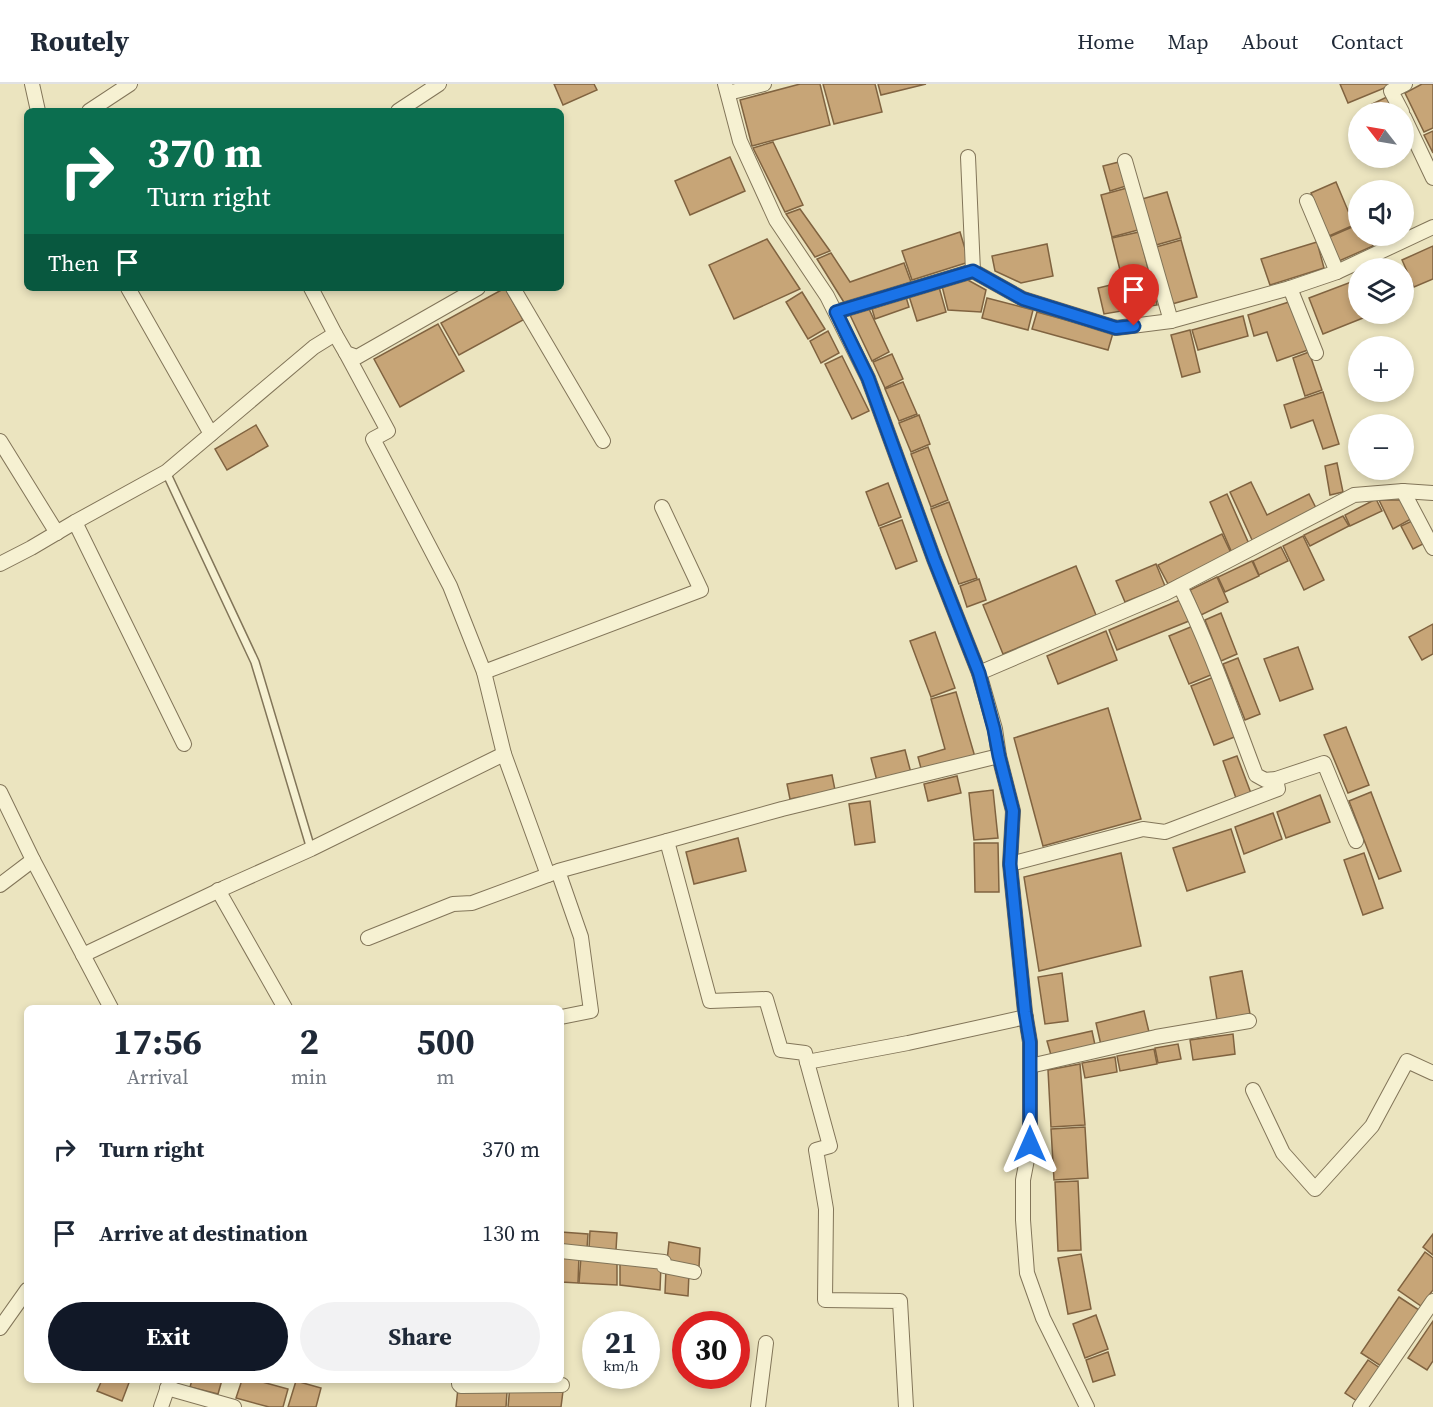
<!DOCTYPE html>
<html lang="en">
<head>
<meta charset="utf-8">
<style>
  :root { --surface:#fff; --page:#f2f2f3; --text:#1f2937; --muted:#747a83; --line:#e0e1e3; --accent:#111827 }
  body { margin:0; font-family:"Source Serif 4",serif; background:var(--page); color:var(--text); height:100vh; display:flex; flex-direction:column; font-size:22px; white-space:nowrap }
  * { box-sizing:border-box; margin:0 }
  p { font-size:20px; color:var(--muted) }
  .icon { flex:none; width:33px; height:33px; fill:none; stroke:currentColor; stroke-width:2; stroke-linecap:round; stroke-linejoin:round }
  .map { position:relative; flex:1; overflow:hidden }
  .panel { position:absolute; left:24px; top:921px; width:540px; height:378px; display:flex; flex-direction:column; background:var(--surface); border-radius:9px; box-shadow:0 3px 9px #0003 }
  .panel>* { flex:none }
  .banner { position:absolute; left:24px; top:24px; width:540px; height:183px; border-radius:9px; box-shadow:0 3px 9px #0003; background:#0b6e4f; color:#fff; overflow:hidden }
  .needle { width:39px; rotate:301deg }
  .buttons { position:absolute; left:1348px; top:18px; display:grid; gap:12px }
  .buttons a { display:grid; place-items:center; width:66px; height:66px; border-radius:50%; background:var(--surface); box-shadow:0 3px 9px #0003; font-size:30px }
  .speed { position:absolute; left:582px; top:1227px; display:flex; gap:12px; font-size:30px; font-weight:700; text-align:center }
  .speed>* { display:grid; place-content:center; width:78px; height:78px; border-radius:50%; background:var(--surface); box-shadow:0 3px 9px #0003; line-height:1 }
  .speed small { font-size:15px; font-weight:400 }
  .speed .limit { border:9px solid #d22; background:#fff; color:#111 }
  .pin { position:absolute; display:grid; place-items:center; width:51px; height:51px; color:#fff; margin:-62px -26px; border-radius:50% 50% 50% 0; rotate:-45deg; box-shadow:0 0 6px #0007 }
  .pin .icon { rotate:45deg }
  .me { position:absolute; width:66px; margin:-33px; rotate:0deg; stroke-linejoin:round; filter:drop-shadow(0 0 4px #0008) }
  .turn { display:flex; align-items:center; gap:21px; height:126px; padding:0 24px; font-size:27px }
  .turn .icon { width:78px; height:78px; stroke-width:2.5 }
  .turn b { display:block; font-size:42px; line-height:51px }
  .then { display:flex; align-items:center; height:57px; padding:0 24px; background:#0003; gap:12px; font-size:22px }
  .eta { display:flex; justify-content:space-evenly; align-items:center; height:102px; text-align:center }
  .eta b { font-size:36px; font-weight:700; line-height:42px }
  .button { display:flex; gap:12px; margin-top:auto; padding:12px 24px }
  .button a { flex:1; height:69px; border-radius:36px; background:var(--accent); color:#fff; font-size:24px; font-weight:700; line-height:69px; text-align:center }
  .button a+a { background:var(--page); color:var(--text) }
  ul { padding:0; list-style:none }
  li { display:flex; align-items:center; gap:18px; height:84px; padding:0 24px }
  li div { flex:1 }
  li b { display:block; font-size:22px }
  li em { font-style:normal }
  header { display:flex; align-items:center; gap:36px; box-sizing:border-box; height:84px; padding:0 30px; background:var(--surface); border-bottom:2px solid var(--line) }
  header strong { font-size:28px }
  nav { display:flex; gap:33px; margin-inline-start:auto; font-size:21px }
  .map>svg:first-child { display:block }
  .building { fill:#c7a577; stroke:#806340; stroke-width:1.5 }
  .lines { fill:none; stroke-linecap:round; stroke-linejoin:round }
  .service-casing { stroke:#827559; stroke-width:10 }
  .minor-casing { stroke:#827559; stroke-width:16 }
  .service { stroke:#f6f1d2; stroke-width:7 }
  .minor { stroke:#f6f1d2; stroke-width:14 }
  .route-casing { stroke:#114b97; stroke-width:15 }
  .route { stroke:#1a73e8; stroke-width:10 }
</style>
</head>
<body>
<header>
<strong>Routely</strong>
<nav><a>Home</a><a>Map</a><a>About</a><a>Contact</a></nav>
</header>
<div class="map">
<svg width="1433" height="1323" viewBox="0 0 1433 1323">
  <rect width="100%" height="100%" fill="#ebe4bf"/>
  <!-- building -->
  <g class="building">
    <polygon points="554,0 594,0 597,6 563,21"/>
    <polygon points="800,0 820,0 830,41 752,62 740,16"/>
    <polygon points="823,0 875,0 882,28 834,40"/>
    <polygon points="878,0 926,0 881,11"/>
    <polygon points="1340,0 1394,0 1348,19"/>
    <polygon points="1422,0 1433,0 1433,44 1424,48 1405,9"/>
    <polygon points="1391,11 1399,28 1376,28 1372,20"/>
    <polygon points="1433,47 1433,69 1424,51"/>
    <polygon points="773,58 803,121 785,128 753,64"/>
    <polygon points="730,73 745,107 690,131 675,97"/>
    <polygon points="1119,78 1126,102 1110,107 1103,82"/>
    <polygon points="1336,98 1354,141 1329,152 1311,109"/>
    <polygon points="1127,104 1138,146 1112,153 1101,111"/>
    <polygon points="1167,108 1181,154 1156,161 1142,115"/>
    <polygon points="800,125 830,167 815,173 786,130"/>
    <polygon points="1359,140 1359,152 1368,152 1373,162 1339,177 1329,153"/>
    <polygon points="960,148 969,178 912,196 902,167"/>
    <polygon points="1139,148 1157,221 1104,230 1098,204 1123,198 1112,154"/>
    <polygon points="767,155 800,205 734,235 709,181"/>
    <polygon points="1181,156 1197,213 1172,220 1156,163"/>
    <polygon points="1317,158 1324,184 1270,201 1261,175"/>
    <polygon points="1047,160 1053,192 1021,199 995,187 992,172"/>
    <polygon points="1433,162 1433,195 1414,203 1402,176"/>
    <polygon points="831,169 850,198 904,179 911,198 845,220 817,175"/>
    <polygon points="966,195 986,206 981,228 948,226 942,202"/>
    <polygon points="1359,195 1359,230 1373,230 1323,250 1309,214"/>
    <polygon points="939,203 946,228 917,237 909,212"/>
    <polygon points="505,204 523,236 459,271 441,239"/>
    <polygon points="802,208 825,245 808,255 786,218"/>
    <polygon points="906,213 909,223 875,235 872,225"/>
    <polygon points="987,214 1033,226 1028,246 982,234"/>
    <polygon points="1289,218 1308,266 1277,277 1267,248 1254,252 1248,231"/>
    <polygon points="869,225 889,268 872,277 850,231"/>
    <polygon points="1037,228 1113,249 1108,266 1032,245"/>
    <polygon points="1243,232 1248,252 1198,266 1192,246"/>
    <polygon points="438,240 464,287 400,323 374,275"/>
    <polygon points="1190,246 1200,288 1182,293 1171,251"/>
    <polygon points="828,247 839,269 821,279 810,257"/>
    <polygon points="1309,268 1322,306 1305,312 1293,274"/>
    <polygon points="892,270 903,295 885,304 873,278"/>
    <polygon points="842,272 869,327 852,335 825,280"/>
    <polygon points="903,298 917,330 899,337 885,305"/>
    <polygon points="1323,308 1339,360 1323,365 1313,336 1291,344 1284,321"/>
    <polygon points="919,331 930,360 911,368 899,339"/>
    <polygon points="256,341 268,362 227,386 215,365"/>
    <polygon points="928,363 948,416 931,423 911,370"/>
    <polygon points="1337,379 1343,408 1330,411 1325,382"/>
    <polygon points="1251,398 1267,431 1309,410 1317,426 1253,458 1230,408"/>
    <polygon points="888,399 901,433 879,442 866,408"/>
    <polygon points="1227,410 1249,460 1232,469 1210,418"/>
    <polygon points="1376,415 1382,427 1350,442 1345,431"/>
    <polygon points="1379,416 1401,416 1411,435 1393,445"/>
    <polygon points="949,418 977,494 959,500 931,425"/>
    <polygon points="1343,432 1349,442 1310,462 1304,451"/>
    <polygon points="902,436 917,477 896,485 880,444"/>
    <polygon points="1412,437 1423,460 1413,465 1401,442"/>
    <polygon points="1222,450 1231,469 1168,500 1158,481"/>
    <polygon points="1303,452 1324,496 1304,506 1283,462"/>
    <polygon points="1281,463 1288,477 1259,491 1253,477"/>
    <polygon points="1252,477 1259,492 1225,508 1218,493"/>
    <polygon points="1156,480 1165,502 1125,518 1116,497"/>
    <polygon points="1076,482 1096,531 1003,570 983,521"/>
    <polygon points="1217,493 1228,518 1201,531 1190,506"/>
    <polygon points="979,495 986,516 967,523 960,502"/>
    <polygon points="1180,516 1189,537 1117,566 1109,546"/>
    <polygon points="1221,529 1237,570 1221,577 1205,536"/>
    <polygon points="1433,540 1433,570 1422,576 1409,553"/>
    <polygon points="1193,542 1213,590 1189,600 1169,552"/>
    <polygon points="1106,547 1117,576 1058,600 1047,572"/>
    <polygon points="935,548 955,604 931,613 910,557"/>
    <polygon points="1298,563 1313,605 1280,617 1264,575"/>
    <polygon points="1238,574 1260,630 1245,636 1223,580"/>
    <polygon points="1214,593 1237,652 1214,661 1191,602"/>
    <polygon points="956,608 975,673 922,688 918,673 945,665 931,615"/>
    <polygon points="1108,624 1141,735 1043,762 1014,654"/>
    <polygon points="1346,643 1369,701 1348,709 1324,651"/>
    <polygon points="905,666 911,689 877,697 871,674"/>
    <polygon points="1237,672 1252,712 1237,717 1223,677"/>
    <polygon points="832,691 835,706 790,715 787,700"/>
    <polygon points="957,692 961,709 928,717 924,700"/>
    <polygon points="993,706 998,754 974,756 969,709"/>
    <polygon points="1371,708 1401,787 1379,795 1349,717"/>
    <polygon points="1320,711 1330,738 1286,754 1277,728"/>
    <polygon points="870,717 875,758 855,761 849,720"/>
    <polygon points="1273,729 1282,755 1244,770 1235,743"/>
    <polygon points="1231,745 1245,788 1187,807 1173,764"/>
    <polygon points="738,754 746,787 694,800 686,768"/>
    <polygon points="974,759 998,759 999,808 975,808"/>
    <polygon points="1121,769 1141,862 1039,887 1024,793"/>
    <polygon points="1364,769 1383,824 1363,831 1344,776"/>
    <polygon points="1242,887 1250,930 1217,936 1210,893"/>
    <polygon points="1062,889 1068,937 1045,940 1038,893"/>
    <polygon points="1144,927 1149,948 1101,961 1096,939"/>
    <polygon points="1092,947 1095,961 1051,971 1047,957"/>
    <polygon points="1233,950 1235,970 1193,976 1190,956"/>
    <polygon points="1178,960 1181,975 1158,979 1155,964"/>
    <polygon points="1154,965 1157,980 1120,987 1117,972"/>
    <polygon points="1115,973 1117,988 1085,994 1082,979"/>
    <polygon points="1080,980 1085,1041 1051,1043 1048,986"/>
    <polygon points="1085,1043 1088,1094 1054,1096 1051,1045"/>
    <polygon points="1078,1097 1081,1166 1058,1167 1055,1098"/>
    <polygon points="590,1147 617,1149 616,1166 589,1164"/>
    <polygon points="561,1148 588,1150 587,1164 561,1162"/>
    <polygon points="1433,1150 1433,1171 1423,1163"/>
    <polygon points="669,1158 700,1164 699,1183 667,1177"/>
    <polygon points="1425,1168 1433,1174 1433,1206 1421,1222 1398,1206"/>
    <polygon points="1081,1170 1091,1225 1068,1230 1058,1174"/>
    <polygon points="561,1172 579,1172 578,1199 561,1198"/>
    <polygon points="581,1173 617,1176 617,1201 579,1199"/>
    <polygon points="620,1177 661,1181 660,1206 620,1201"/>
    <polygon points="666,1185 689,1189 688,1212 665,1209"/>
    <polygon points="1399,1213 1419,1226 1381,1282 1361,1269"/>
    <polygon points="1096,1231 1108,1265 1085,1274 1073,1240"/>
    <polygon points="1433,1237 1433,1277 1427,1286 1408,1274"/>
    <polygon points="1108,1268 1115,1291 1093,1298 1086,1276"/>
    <polygon points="1368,1276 1380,1284 1357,1317 1345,1309"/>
    <polygon points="102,1296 130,1296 122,1317 97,1307"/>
    <polygon points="192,1296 222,1296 218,1310 190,1303"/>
    <polygon points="242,1296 255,1296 288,1305 283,1323 269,1323 236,1314"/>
    <polygon points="296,1297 321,1304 316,1323 288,1323"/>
    <polygon points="510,1302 563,1307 561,1323 508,1323"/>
    <polygon points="458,1304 507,1308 506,1323 456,1323"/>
  </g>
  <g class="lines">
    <!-- service casing -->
    <g class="service-casing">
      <polyline id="service" points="166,388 255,578 311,765"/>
    </g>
    <!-- minor casing -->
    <g class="minor-casing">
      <g id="minor">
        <polyline points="32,0 38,27"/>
        <polyline points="725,0 740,57 776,136 827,212 868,294 934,475 979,589 995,645 999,672 1013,727 1010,780 1025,928 1030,958 1030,1060 1023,1096 1023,1136 1027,1189 1043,1234 1087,1323"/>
        <polyline points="728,9 764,0"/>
        <polyline points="89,27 130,0"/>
        <polyline points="398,27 439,0"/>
        <polyline points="1402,28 1391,7 1405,0"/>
        <polyline points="1404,33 1433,94"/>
        <polyline points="968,73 973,187"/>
        <polyline points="1125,77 1171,237"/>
        <polyline points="1337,188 1433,143"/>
        <polyline points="128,204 211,350"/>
        <polyline points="513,204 603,357"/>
        <polyline points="1290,204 1337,188 1307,117"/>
        <polyline points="836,228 973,187 1023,215 1116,244 1171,237 1290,204 1316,269"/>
        <polyline points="335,250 346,269 357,273 478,204"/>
        <polyline points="346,269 388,347 373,355 450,502 484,588 504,670 548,791"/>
        <polyline points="0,357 57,449"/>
        <polyline points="1403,407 1433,464"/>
        <polyline points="75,438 184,660"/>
        <polyline points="0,480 31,464 75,438 166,388 314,263 335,250 311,204"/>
        <path d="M1180 502C1210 563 1232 628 1256 691L1265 696 1276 695 1324 679 1356 757"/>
        <polyline points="484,588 701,506 662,423"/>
        <polyline points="979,589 1166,509 1354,411 1403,407 1433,409"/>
        <polyline points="999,672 782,725 667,757 710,917 766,915 781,966 805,969 807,978 908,959 1026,933"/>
        <polyline points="0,708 33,776 111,924"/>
        <polyline points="1010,780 1143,745 1165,748 1278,705 1276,695"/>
        <polyline points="0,801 33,776"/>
        <polyline points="218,806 285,924"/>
        <polyline points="368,854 453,820 472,819 556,788"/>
        <polyline points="83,871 224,804 311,765 504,670"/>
        <polyline points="561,933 591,927 581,853 558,787 667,757"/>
        <polyline points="807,978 830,1062 816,1066 826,1125 825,1216 900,1217 906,1323"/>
        <polyline points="1030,982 1156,953 1249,937"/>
        <polyline points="1253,1006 1283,1069 1315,1105 1372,1042 1407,977 1433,989"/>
        <polyline points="561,1167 664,1178 664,1182 694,1188"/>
        <polyline points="0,1244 27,1206"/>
        <polyline points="459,1296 459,1300 461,1302 562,1301"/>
        <polyline points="167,1304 234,1323"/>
        <polyline points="161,1323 170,1297"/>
        <polyline points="758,1323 766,1259"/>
        <polyline points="1360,1323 1433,1217"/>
      </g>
    </g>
    <!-- service -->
    <use href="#service" class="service"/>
    <!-- minor -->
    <use href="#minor" class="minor"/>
  </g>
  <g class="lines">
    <!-- route casing -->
    <g class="route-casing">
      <polyline id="route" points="1030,1060 1030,958 1025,928 1010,780 1013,727 999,672 994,645 979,589 934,475 868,294 836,228 973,187 1023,215 1116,244 1134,242"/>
    </g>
    <!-- route -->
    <use href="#route" class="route"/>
  </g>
</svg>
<div class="buttons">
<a><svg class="needle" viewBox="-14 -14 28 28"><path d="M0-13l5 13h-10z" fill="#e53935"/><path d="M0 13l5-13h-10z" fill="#747a83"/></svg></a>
<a><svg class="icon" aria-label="sound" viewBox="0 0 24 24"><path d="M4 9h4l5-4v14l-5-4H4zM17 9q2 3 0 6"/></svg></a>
<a><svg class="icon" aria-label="layers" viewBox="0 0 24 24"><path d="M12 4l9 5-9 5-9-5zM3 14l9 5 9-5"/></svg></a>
<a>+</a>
<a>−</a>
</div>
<div class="speed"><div>21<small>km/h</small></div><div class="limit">30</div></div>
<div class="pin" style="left:1134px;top:242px;background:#d93025"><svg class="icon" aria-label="arrive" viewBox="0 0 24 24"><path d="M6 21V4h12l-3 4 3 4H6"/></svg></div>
<svg class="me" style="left:1030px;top:1060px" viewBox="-20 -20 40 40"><path d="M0-17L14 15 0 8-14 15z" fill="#1a73e8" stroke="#fff" stroke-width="4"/></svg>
<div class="banner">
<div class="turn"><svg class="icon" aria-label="right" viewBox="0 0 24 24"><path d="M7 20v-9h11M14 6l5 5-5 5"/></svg><div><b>370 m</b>Turn right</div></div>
<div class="then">Then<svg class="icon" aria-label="arrive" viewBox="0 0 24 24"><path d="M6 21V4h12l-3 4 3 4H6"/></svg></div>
</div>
<section class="panel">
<div class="eta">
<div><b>17:56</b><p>Arrival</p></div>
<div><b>2</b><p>min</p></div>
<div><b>500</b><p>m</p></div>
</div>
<ul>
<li><svg class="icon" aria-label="right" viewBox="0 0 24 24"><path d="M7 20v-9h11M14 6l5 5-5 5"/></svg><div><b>Turn right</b></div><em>370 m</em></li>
<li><svg class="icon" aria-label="arrive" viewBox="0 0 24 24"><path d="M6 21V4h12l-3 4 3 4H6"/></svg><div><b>Arrive at destination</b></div><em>130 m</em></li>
</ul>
<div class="button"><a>Exit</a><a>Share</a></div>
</section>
</div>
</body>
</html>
